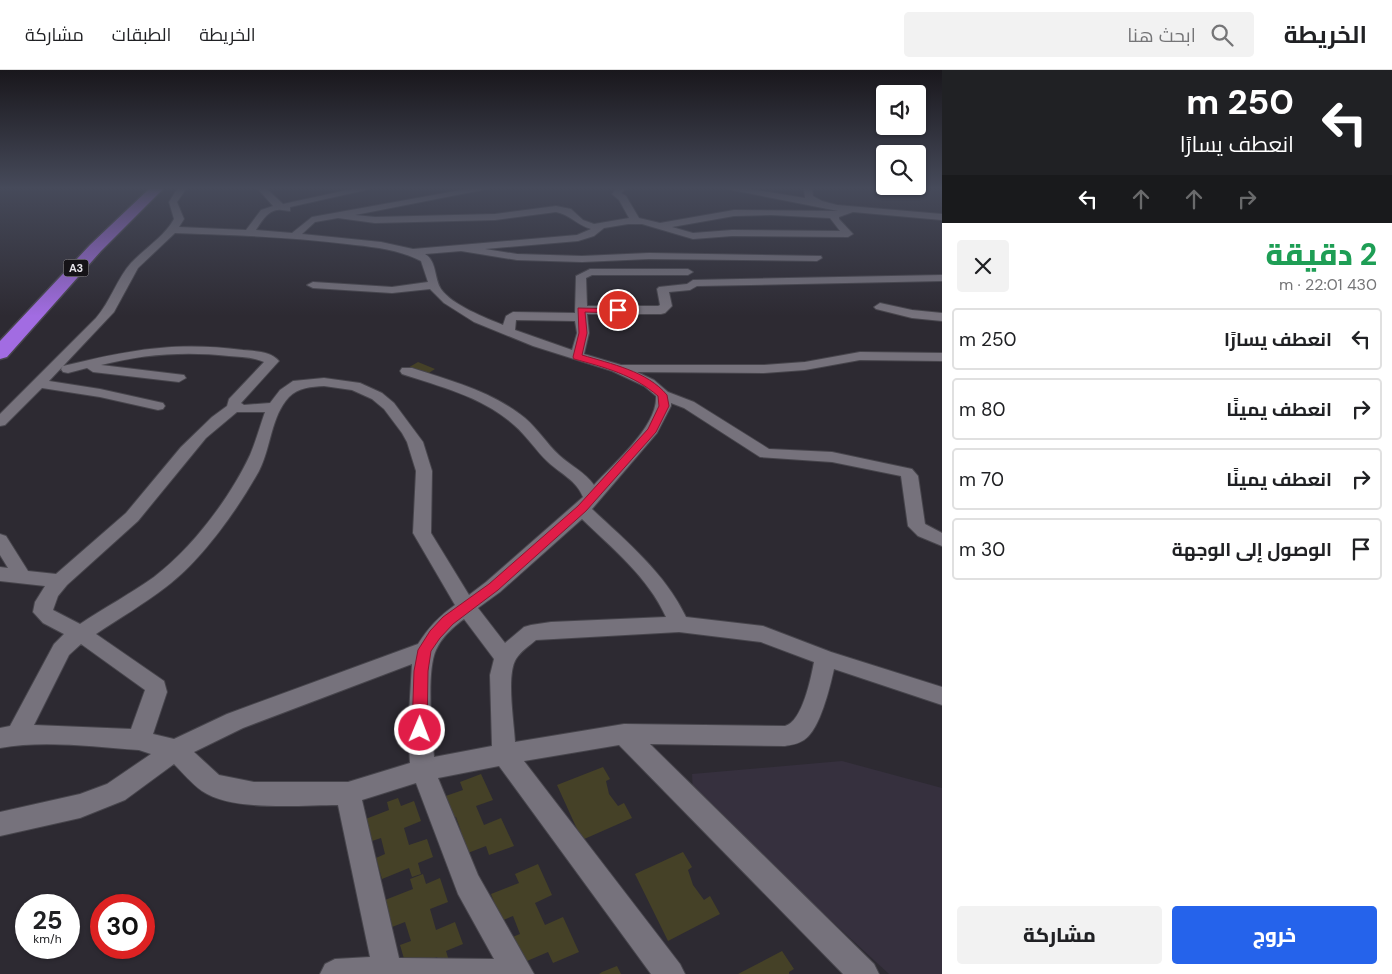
<!DOCTYPE html>
<html lang="ar">
<head>
<meta charset="utf-8">
<style>
  :root { --surface:#fff; --page:#f2f2f2; --text:#202124; --muted:#757577; --line:#e0e0e0; --accent:#2563eb }
  body { margin:0; font-family:"DM Sans",Cairo,sans-serif; background:var(--page); color:var(--text); direction:rtl; height:100vh; display:flex; flex-direction:column; font-size:19px; white-space:nowrap }
  * { box-sizing:border-box; margin:0 }
  p { font-size:16px; color:var(--muted) }
  .icon { flex:none; width:28px; height:28px; fill:none; stroke:currentColor; stroke-width:2; stroke-linecap:round; stroke-linejoin:round }
  .map { position:relative; flex:1; overflow:hidden; direction:ltr }
  .drawer { display:flex; flex-direction:column; background:var(--surface); width:450px }
  .drawer>* { flex:none }
  .top-card { background:#202124; color:#fff; overflow:hidden }
  .tools { position:absolute; left:876px; top:15px; display:grid; gap:10px }
  .tools a { display:grid; place-items:center; width:50px; height:50px; border-radius:5px; background:var(--surface); box-shadow:0 1px 4px #0004; font-size:25px }
  .speed { position:absolute; left:15px; top:824px; display:flex; gap:10px; font-size:25px; font-weight:700; text-align:center }
  .speed>* { display:grid; place-content:center; width:65px; height:65px; border-radius:50%; background:var(--surface); box-shadow:0 1px 4px #0004; line-height:1 }
  .speed small { font-size:12px; font-weight:400 }
  .speed .limit { border:8px solid #d22; background:#fff; color:#111 }
  .pin { position:absolute; display:grid; place-items:center; width:42px; height:42px; color:#fff; margin:-21px; border:2px solid #fff; border-radius:50%; box-shadow:0 1px 5px #0007 }
  .me { position:absolute; width:55px; margin:-28px; rotate:1deg; stroke-linejoin:round; filter:drop-shadow(0 0 4px #0008) }
  .turn { display:flex; align-items:center; gap:18px; height:105px; padding:0 15px; font-size:22px }
  .turn .icon { width:65px; height:65px; stroke-width:2.5 }
  .turn b { display:block; font-size:35px; line-height:42px }
  .lanes { display:flex; align-items:center; height:48px; padding:0 15px; background:#0003; justify-content:center; gap:25px; direction:ltr }
  .lanes .off { opacity:.35 }
  .round { display:grid; place-items:center; flex:none; width:52px; height:52px; border-radius:5px; background:var(--page) }
  .overview { display:flex; align-items:center; justify-content:space-between; height:85px; padding:0 15px }
  h1 { font-size:30px; font-weight:800; line-height:38px; color:#1e9e55 }
  .primary-button { display:flex; gap:10px; margin-top:auto; padding:10px 15px }
  .primary-button a { flex:1; height:58px; border-radius:5px; background:var(--accent); color:#fff; font-size:20px; font-weight:800; line-height:58px; text-align:center }
  .primary-button a+a { background:var(--page); color:var(--text) }
  ul { padding:0; list-style:none }
  li { display:flex; align-items:center; gap:15px; height:62px; margin:0 10px 8px; padding:0 5px; border:2px solid var(--line); border-radius:5px }
  li div { flex:1 }
  li b { display:block; font-size:19px }
  li em { font-style:normal }
  header { display:flex; align-items:center; gap:30px; box-sizing:border-box; height:70px; padding:0 25px; background:var(--surface); border-bottom:1px solid var(--line) }
  header strong { font-size:24px }
  nav { display:flex; gap:28px; margin-inline-start:auto; font-size:18px }
  .search { width:350px; height:45px; background:var(--page); display:flex; align-items:center; gap:12px; box-sizing:border-box; padding:0 18px; border-radius:5px; color:var(--muted); font-size:19px }
  main { display:flex; flex:1; min-height:0 }
  .map>svg:first-child { display:block }
  .built { fill:#36303e }
  .building { fill:#454127 }
  .lines { fill:none; stroke-linecap:round; stroke-linejoin:round }
  .minor-casing { stroke:#47454c; stroke-width:2 }
  .highway-casing { stroke:#47454c; stroke-width:3 }
  .minor { fill:#76727c; fill-rule:evenodd }
  .highway { fill:#a26ce2; fill-rule:evenodd }
  .route { fill:#e11d48; stroke:#92132f }
  .labels { text-anchor:middle; stroke-width:5; stroke-linejoin:round; paint-order:stroke }
  .shield { fill:#151317; stroke:#a7a5aa; stroke-width:1 }
  .shield-label { font-size:11px; font-weight:bold; fill:#e5e3e9 }
</style>
</head>
<body>
<header>
<strong>الخريطة</strong>
<div class="search"><svg class="icon" aria-label="search" viewBox="0 0 24 24"><circle cx="10" cy="10" r="6"/><path d="M15 15l6 6"/></svg>ابحث هنا</div>
<nav><a>الخريطة</a><a>الطبقات</a><a>مشاركة</a></nav>
</header>
<main>
<section class="drawer">
<div class="top-card">
<div class="turn"><svg class="icon" aria-label="left" viewBox="0 0 24 24"><path d="M17 20v-9H6M10 6l-5 5 5 5"/></svg><div><b>250 m</b>انعطف يسارًا</div></div>
<div class="lanes"><svg class="icon" aria-label="left" viewBox="0 0 24 24"><path d="M17 20v-9H6M10 6l-5 5 5 5"/></svg><svg class="icon off" aria-label="ahead" viewBox="0 0 24 24"><path d="M12 20V5M6 11l6-6 6 6"/></svg><svg class="icon off" aria-label="ahead" viewBox="0 0 24 24"><path d="M12 20V5M6 11l6-6 6 6"/></svg><svg class="icon off" aria-label="right" viewBox="0 0 24 24"><path d="M7 20v-9h11M14 6l5 5-5 5"/></svg></div>
</div>
<div class="overview"><div><h1>2 دقيقة</h1><p>430 m · 22:01</p></div><a class="round"><svg class="icon" aria-label="close" viewBox="0 0 24 24"><path d="M6 6l12 12M18 6L6 18"/></svg></a></div>
<ul>
<li><svg class="icon" aria-label="left" viewBox="0 0 24 24"><path d="M17 20v-9H6M10 6l-5 5 5 5"/></svg><div><b>انعطف يسارًا</b></div><em>250 m</em></li>
<li><svg class="icon" aria-label="right" viewBox="0 0 24 24"><path d="M7 20v-9h11M14 6l5 5-5 5"/></svg><div><b>انعطف يمينًا</b></div><em>80 m</em></li>
<li><svg class="icon" aria-label="right" viewBox="0 0 24 24"><path d="M7 20v-9h11M14 6l5 5-5 5"/></svg><div><b>انعطف يمينًا</b></div><em>70 m</em></li>
<li><svg class="icon" aria-label="arrive" viewBox="0 0 24 24"><path d="M6 21V4h12l-3 4 3 4H6"/></svg><div><b>الوصول إلى الوجهة</b></div><em>30 m</em></li>
</ul>
<div class="primary-button"><a>خروج</a><a>مشاركة</a></div>
</section>
<div class="map">
<svg width="942" height="904" viewBox="0 0 942 904">
  <rect width="100%" height="100%" fill="#2d2a32"/>
  <!-- built -->
  <polygon class="built" points="842,691 942,718 942,904 889,904 693,723 692,704"/>
  <!-- building -->
  <g class="building">
    <polygon points="418,292 435,299 424,306 406,299"/>
    <polygon points="603,697 610,709 606,711 609,724 618,736 624,733 632,748 582,770 557,715"/>
    <polygon points="481,704 493,730 476,736 484,755 501,748 514,776 489,785 486,776 460,786 452,765 461,761 456,747 445,751 437,729 463,720 460,712"/>
    <polygon points="398,728 401,736 414,731 421,751 404,758 409,775 427,769 433,787 418,793 421,804 412,807 409,798 382,809 376,788 385,784 381,768 369,772 363,750 389,740 387,732"/>
    <polygon points="683,782 692,797 688,800 693,815 704,830 710,826 720,844 668,871 635,804"/>
    <polygon points="538,794 552,825 535,833 545,855 563,847 579,882 553,893 548,882 520,894 510,868 520,864 513,846 501,851 491,824 519,813 515,804"/>
    <polygon points="423,804 426,814 440,808 448,832 430,839 436,860 455,852 463,874 446,881 450,894 441,898 437,887 407,899 400,875 411,871 405,852 392,857 385,830 413,819 410,809"/>
    <polygon points="782,881 794,899 789,902 789,904 738,904"/>
    <polygon points="617,896 621,904 599,904 602,902"/>
  </g>
  <g class="lines">
    <!-- minor casing -->
    <g class="minor-casing">
      <g id="minor">
        <path d="M177 119H186L177 132 184 149 179 157 246 160 261 140 273 136 258 119H267L283 134 352 119H370L290 137V141C287 141 285 140 282 140 269 138 262 151 256 160L292 163 312 147 467 119H487L355 145 375 147 495 144 556 136 571 139 583 150 594 154 629 148 619 130 612 124 616 119H625L621 123 626 126 639 148 660 153 734 140 838 141 727 119H749L805 128 804 119H812L813 126 822 131 837 135 942 144V150L853 142 839 147V149L853 164 848 167 732 166 693 169 642 154H628L604 158 594 166 578 171 485 179 517 184 582 186 649 183 821 186 822 188 817 191 649 189 582 192 517 190 461 181 425 184C437 191 434 208 441 219 452 235 486 248 503 255L506 246 513 242 575 243 576 206 590 199H688L693 202 688 205H592L586 208 587 236H658L660 235 657 219 659 217 687 214 693 210 942 205V211L697 216 690 220 669 222 672 236 665 243 661 244H587L589 263 584 284 621 295H764L805 292 860 282 942 283V291L860 290 805 300 764 303 637 302 654 310 668 322 694 332 769 379 832 382 912 399 918 406 925 454 942 463V476L918 466 908 456 901 406 832 392 760 387 684 338 671 333V336L657 363 592 439C627 472 665 503 686 547L763 556 831 582 942 617V635L834 599C830 617 820 660 804 670 798 674 791 675 785 676L650 674 874 894 879 904H843L619 675 524 691 680 894 685 904H651L499 696 438 708 478 805 534 904H320L325 894 335 889 370 887 338 735C302 735 232 742 202 721 191 713 183 703 174 694L125 730 80 748 0 766V742L80 724 107 714 151 684 139 680C93 677 45 670 0 678V658L10 656 54 574 64 564 43 553 33 542 35 532 45 516 0 511V497L8 498 0 485V464L6 466 28 501 56 504 126 443 181 377 212 347 227 336 229 329 264 292C254 287 240 287 229 286 185 281 144 284 101 295L184 305 186 308 179 312 93 302 87 298 68 303 63 302 61 299 63 296C129 280 175 271 243 280 254 281 271 281 279 291L241 333 244 335 270 333 280 320 293 311 324 308 360 313 382 323 394 333 423 372 432 401 431 463 469 525 486 512 583 427C576 410 561 404 548 392 536 381 527 366 514 355 483 327 441 317 402 304L400 301 402 298H412C451 311 492 321 525 348 538 359 547 374 559 385 571 396 585 402 594 415 613 394 658 356 656 326L644 316 612 301 533 276 474 252 444 233 430 219 392 223 313 218 307 215 313 212 392 217 428 212 421 191C398 179 373 177 347 174 290 167 233 165 175 163L138 198 114 242 49 311 100 319 163 333 165 336 163 339 158 340 100 327 42 318 5 355 0 356V344L96 248C110 232 118 207 131 193 145 178 164 167 174 149L169 132ZM556 142C569 144 577 155 591 159L577 165 413 179 381 172 302 164 315 152 338 148 375 153 495 150ZM771 145 830 148 840 161 732 160 693 163 672 157 734 146ZM516 250 575 251 577 263 572 280 515 260ZM324 316 352 320 372 329 384 339 402 363 407 372 416 401 413 463 455 535C439 546 428 558 418 574L227 644 174 669 153 664 167 622 164 611 96 564C120 548 144 534 166 517 201 491 238 439 259 401 271 378 271 346 289 327 299 317 311 317 324 316ZM237 342H265C260 356 256 371 250 385 230 428 192 478 154 507 130 524 104 538 80 554L53 540 58 526 67 515 138 451 206 368ZM582 449C612 478 648 507 666 547L551 552 531 555 524 557 505 573 478 538 500 522ZM464 549 494 589 490 605 492 676 434 687C432 662 426 602 436 580 442 567 453 557 464 549ZM679 562 761 572 814 592C811 608 802 652 785 656L624 654 515 672C514 652 506 605 516 589 521 581 529 576 536 570ZM81 574 145 620 131 659 34 655 69 585ZM412 594 408 660 410 693 348 712H254L219 705 194 682 243 658ZM416 713 458 824 494 889 399 888 362 730Z"/>
        <polygon points="880,233 912,240 942,243 942,251 912,248 876,239 874,237"/>
      </g>
    </g>
    <!-- highway casing -->
    <g class="highway-casing">
      <polygon id="highway" points="149,119 163,119 101,181 7,287 0,289 0,271 90,175"/>
    </g>
    <!-- minor -->
    <use href="#minor" class="minor"/>
    <!-- highway -->
    <use href="#highway" class="highway"/>
  </g>
  <!-- sky -->
  <linearGradient id="sky" x2="0" y2="1"><stop stop-color="#19171c"/><stop offset="0.48" stop-color="#464a5a"/><stop offset="1" stop-color="#464a5a" stop-opacity="0"/></linearGradient>
  <rect width="942" height="246" fill="url(#sky)"/>
  <!-- route -->
  <path class="route" d="M578 238 621 239 622 240 618 243 585 242 587 263 582 285C611 294 647 301 667 325L669 336 656 362 586 441 498 520 453 554 440 568 431 581 428 601 427 660 425 665 420 666 415 665 412 660 414 601 418 580 430 561 443 547 489 514 578 436 648 359 659 336 658 326C634 305 604 297 574 289L573 287 579 263Z"/>
  <g class="labels">
    <!-- shield labels -->
    <rect class="shield" x="63.5" y="189.5" width="25" height="17" rx="4"/>
    <g class="shield-label">
      <text x="76" y="202">A3</text>
    </g>
  </g>
</svg>
<div class="tools">
<a><svg class="icon" aria-label="sound" viewBox="0 0 24 24"><path d="M4 9h4l5-4v14l-5-4H4zM17 9q2 3 0 6"/></svg></a>
<a><svg class="icon" aria-label="search" viewBox="0 0 24 24"><circle cx="10" cy="10" r="6"/><path d="M15 15l6 6"/></svg></a>
</div>
<div class="speed"><div>25<small>km/h</small></div><div class="limit">30</div></div>
<div class="pin" style="left:618px;top:240px;background:#d93025"><svg class="icon" aria-label="arrive" viewBox="0 0 24 24"><path d="M6 21V4h12l-3 4 3 4H6"/></svg></div>
<svg class="me" style="left:420px;top:660px" viewBox="-20 -20 40 40"><circle r="17" fill="#e11d48" stroke="#fff" stroke-width="3"/><path d="M0-11L8 9 0 5-8 9z" fill="#fff"/></svg>
</div>
</main>
</body>
</html>
